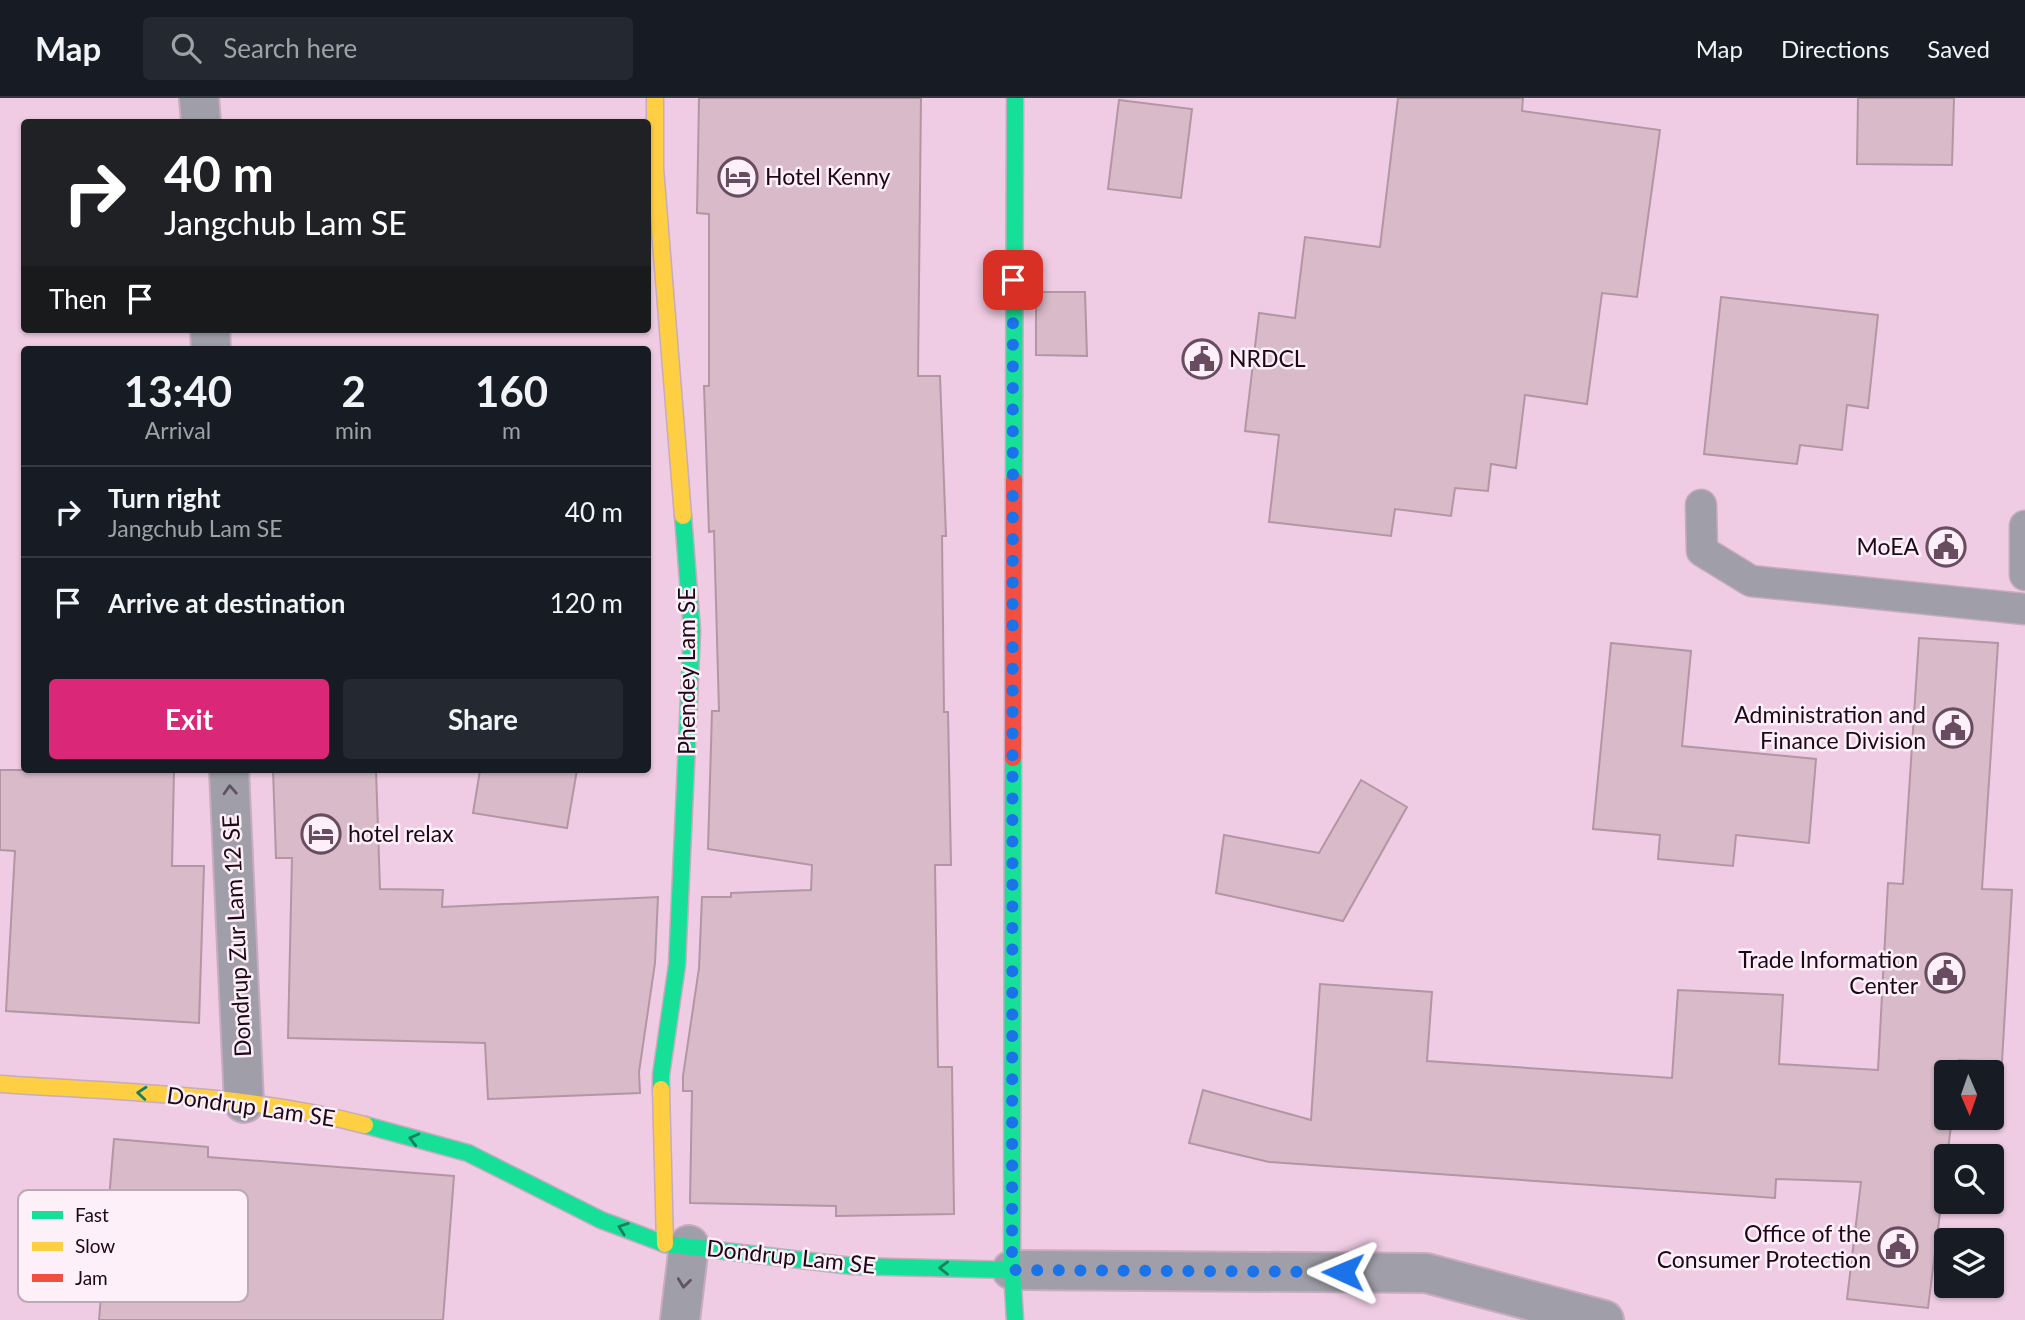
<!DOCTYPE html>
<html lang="en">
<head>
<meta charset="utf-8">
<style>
  :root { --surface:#171b24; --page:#242831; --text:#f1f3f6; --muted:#9ea1a6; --line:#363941; --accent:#db2777 }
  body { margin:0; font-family:Lato,sans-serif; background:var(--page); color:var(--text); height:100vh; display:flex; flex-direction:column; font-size:26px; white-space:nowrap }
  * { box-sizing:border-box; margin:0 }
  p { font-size:23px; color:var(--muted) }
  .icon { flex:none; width:38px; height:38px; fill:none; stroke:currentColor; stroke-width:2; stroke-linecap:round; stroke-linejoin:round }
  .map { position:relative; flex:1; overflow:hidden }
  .sheet { position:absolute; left:21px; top:248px; width:630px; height:427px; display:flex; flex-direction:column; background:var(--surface); border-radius:7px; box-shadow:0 2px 5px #0004 }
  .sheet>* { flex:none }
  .top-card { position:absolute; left:21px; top:21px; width:630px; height:214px; border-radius:7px; box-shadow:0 2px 5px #0004; background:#202124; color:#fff; overflow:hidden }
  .needle { width:46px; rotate:178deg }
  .tools { position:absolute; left:1934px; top:962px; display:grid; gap:14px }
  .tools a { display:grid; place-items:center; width:70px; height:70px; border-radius:7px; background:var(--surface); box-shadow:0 2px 5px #0004; font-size:35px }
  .pin { position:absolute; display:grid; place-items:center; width:60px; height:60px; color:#fff; margin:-30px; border-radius:14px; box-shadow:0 4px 10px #0006 }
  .me { position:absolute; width:77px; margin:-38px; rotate:271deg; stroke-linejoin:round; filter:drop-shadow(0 0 5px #0008) }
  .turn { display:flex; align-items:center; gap:24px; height:147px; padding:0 28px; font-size:32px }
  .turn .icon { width:91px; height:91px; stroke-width:2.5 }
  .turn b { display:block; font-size:49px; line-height:60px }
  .then { display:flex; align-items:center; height:66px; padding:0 28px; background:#0003; gap:14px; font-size:26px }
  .eta { display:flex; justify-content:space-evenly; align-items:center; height:119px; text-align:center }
  .eta b { font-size:42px; font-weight:700; line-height:49px }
  .primary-button { display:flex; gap:14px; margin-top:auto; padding:14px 28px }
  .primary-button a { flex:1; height:80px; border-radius:7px; background:var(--accent); color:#fff; font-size:28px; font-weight:700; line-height:80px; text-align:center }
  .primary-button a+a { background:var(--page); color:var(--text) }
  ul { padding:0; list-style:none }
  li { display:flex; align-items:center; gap:21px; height:91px; padding:0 28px; border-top:2px solid var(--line) }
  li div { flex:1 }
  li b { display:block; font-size:26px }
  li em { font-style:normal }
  header { display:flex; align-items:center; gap:42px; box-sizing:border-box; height:98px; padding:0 35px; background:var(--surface); border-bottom:2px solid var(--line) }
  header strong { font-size:33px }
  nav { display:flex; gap:38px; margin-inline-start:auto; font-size:24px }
  .search { width:490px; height:63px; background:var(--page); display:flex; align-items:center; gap:18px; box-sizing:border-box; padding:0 24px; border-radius:7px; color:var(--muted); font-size:26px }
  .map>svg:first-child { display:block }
  .building { fill:#d8bac8; stroke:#b296a4; stroke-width:2 }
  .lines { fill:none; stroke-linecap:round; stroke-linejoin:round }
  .lane-casing { stroke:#c7abbe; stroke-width:33 }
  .street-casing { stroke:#c7abbe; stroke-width:42 }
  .fast-casing { stroke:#c7abbe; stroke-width:19 }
  .slow-casing { stroke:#c7abbe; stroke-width:19 }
  .jam-casing { stroke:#c7abbe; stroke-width:19 }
  .lane { stroke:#a09ea8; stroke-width:30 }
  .street { stroke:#a09ea8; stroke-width:38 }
  .fast { stroke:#16e098; stroke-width:16 }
  .slow { stroke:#ffcf43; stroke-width:16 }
  .jam { stroke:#f24e42; stroke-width:16 }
  .oneway { stroke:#5f5360 }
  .oneway2 { stroke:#1a7f5e }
  .route { stroke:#1a73e8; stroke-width:12; stroke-dasharray:0 21.6 }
  .labels { text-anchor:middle; stroke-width:5; stroke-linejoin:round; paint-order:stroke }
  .poi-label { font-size:23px; fill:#1e0818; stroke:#fef0f9; text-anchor:end }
  .street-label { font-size:23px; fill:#1e0818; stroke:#fef0f9 }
  .key { fill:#fef0f9; stroke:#bbaab6; stroke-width:2 }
  .key-label { font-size:19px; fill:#1e0818 }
</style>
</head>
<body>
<header>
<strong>Map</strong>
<div class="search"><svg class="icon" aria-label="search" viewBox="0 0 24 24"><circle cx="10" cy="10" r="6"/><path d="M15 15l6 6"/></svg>Search here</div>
<nav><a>Map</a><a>Directions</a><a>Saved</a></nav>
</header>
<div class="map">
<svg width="2025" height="1222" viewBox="0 0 2025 1222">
  <rect width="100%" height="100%" fill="#efcce3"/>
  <!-- building -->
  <g class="building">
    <polygon points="699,0 921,0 918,278 940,278 946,438 942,438 944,614 948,614 951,767 935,767 938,969 952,969 954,1116 836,1118 836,1108 690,1105 692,993 683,993 683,978 699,870 702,799 731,799 731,795 811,792 812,767 708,751 712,613 719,613 714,433 709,434 704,288 709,288 709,116 697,115"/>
    <polygon points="1398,0 1523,0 1522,13 1660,32 1637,199 1602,195 1587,306 1525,297 1516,370 1491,366 1488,393 1455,390 1451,418 1395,411 1391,438 1269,424 1279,337 1245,333 1259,215 1295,220 1305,139 1380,149"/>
    <polygon points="1858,0 1954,0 1952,67 1857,66"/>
    <polygon points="1119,2 1192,11 1181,100 1108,91"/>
    <polygon points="1036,194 1085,194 1087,258 1036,257"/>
    <polygon points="1721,199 1878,217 1868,310 1847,307 1842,352 1800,347 1797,366 1704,356"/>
    <polygon points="1919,540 1998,545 1982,791 2012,792 2002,964 1959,962 1958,975 1946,975 1946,1020 1952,1020 1928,1210 1847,1201 1861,1084 1776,1081 1775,1100 1269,1064 1189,1045 1203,992 1311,1022 1320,886 1432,894 1427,963 1672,980 1678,892 1783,897 1779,966 1878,972 1888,785 1903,786"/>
    <polygon points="1611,545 1691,553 1682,648 1816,661 1809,745 1736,737 1733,768 1658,761 1660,737 1593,731"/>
    <polygon points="0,672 174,672 172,768 204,768 199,925 6,913 15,753 0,752"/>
    <polygon points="273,672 376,672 380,791 443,792 442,809 658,799 655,865 639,974 640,995 488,1001 485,945 288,940 292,760 276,760"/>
    <polygon points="480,672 577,672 567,730 473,715"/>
    <polygon points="1361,682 1407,709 1343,823 1216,795 1224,737 1319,755"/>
    <polygon points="114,1041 208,1049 208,1059 454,1078 443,1222 99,1222"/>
  </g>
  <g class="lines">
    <!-- lane casing -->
    <g class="lane-casing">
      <g id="lane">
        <polyline points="1701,407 1702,453 1751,483 2025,511"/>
        <polyline points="2025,428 2025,477"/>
      </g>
    </g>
    <!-- street casing -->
    <g class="street-casing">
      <g id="street">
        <polyline points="199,0 201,24"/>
        <polyline points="210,231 211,252"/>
        <polyline points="229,672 244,1005"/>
        <polyline points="1012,1172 1426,1175 1604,1222"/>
        <polyline points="680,1222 689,1147"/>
      </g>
    </g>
    <!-- fast casing -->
    <g class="fast-casing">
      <g id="fast">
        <polyline points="1014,382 1015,0"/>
        <polyline points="1013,660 1012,1172 1015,1222"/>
        <polyline points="661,991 661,977 677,867 692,533 683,418"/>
        <polyline points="365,1027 468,1055 601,1122 665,1146 852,1168 1012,1172"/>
      </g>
    </g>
    <!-- slow casing -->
    <g class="slow-casing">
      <g id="slow">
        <polyline points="655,0 655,70 683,418"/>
        <path d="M0 986C121 994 248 996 365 1027"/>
        <polyline points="661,991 665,1146"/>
      </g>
    </g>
    <!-- jam casing -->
    <g class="jam-casing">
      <polyline id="jam" points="1013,660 1014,382"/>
    </g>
    <!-- lane -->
    <use href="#lane" class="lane"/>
    <!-- street -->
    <use href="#street" class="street"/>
    <!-- fast -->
    <use href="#fast" class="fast"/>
    <!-- slow -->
    <use href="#slow" class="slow"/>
    <!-- jam -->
    <use href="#jam" class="jam"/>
  </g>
  <!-- one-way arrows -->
  <defs><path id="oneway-chevron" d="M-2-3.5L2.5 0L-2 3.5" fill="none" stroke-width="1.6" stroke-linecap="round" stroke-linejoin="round" transform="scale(1.75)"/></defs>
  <g class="oneway">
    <use href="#oneway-chevron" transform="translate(230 692) rotate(-93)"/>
    <use href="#oneway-chevron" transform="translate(684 1185) rotate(97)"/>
  </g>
  <g class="oneway2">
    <use href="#oneway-chevron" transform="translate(142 995) rotate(-175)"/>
    <use href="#oneway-chevron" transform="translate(414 1041) rotate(-165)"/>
    <use href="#oneway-chevron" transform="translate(623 1130) rotate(-160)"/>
    <use href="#oneway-chevron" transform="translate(944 1170) rotate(-179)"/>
  </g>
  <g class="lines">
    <!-- route -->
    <polyline class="route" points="1013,182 1012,1172 1343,1174"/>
  </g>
  <!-- icons -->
  <defs>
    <g id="hotel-ring" transform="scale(2.0125)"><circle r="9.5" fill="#fef0f9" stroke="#674d5f" stroke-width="1.5"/><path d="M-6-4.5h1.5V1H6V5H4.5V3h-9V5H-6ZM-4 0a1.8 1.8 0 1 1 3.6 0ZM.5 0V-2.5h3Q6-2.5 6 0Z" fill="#674d5f"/></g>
    <g id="civic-ring" transform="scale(2.0125)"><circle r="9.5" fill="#fef0f9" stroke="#674d5f" stroke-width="1.5"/><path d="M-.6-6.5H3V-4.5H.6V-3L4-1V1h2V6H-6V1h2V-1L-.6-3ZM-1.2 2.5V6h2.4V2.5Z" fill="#674d5f"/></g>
  </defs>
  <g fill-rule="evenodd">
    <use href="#hotel-ring" x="738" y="79"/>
    <use href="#civic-ring" x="1202" y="261"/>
    <use href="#civic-ring" x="1946" y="449"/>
    <use href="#civic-ring" x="1953" y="630"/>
    <use href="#hotel-ring" x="321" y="736"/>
    <use href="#civic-ring" x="1945" y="875"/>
    <use href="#civic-ring" x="1898" y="1149"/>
  </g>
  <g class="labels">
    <!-- poi labels -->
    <g class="poi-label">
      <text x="765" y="87" text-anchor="start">Hotel Kenny</text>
      <text x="1229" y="269" text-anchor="start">NRDCL</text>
      <text x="1919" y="457">MoEA</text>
      <text x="1926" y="625">Administration and<tspan x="1926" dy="26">Finance Division</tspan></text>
      <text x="348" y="744" text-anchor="start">hotel relax</text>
      <text x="1918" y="870">Trade Information<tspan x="1918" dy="26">Center</tspan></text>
      <text x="1871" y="1144">Office of the<tspan x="1871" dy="26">Consumer Protection</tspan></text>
    </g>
    <!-- street labels -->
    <g class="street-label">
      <text transform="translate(687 573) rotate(-90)" y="8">Phendey Lam SE</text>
      <text transform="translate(237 838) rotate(-93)" y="8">Dondrup Zur Lam 12 SE</text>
      <text transform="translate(251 1009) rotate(8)" y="8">Dondrup Lam SE</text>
      <text transform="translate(791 1159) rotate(6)" y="8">Dondrup Lam SE</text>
    </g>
  </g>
  <!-- legend -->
  <rect x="18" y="1092" width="230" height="112" rx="10" class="key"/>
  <rect x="32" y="1113" width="31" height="8" fill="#16e098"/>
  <rect x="32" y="1144" width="31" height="9" fill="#ffcf43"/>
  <rect x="32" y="1176" width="31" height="8" fill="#f24e42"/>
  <g class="key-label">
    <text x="75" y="1124">Fast</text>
    <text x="75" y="1155">Slow</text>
    <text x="75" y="1187">Jam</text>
  </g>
</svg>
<div class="tools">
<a><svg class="needle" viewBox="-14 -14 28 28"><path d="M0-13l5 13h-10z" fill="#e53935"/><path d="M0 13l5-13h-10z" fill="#9ea1a6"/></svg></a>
<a><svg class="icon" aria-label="search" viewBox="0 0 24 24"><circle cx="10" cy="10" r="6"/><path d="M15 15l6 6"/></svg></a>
<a><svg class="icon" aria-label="layers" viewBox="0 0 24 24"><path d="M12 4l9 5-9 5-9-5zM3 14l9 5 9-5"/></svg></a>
</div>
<div class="pin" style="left:1013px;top:182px;background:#d93025"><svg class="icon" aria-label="arrive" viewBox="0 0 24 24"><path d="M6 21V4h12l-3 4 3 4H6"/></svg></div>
<svg class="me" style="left:1343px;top:1174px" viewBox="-20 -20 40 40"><path d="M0-17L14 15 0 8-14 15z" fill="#1a73e8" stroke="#fff" stroke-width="4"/></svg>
<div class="top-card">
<div class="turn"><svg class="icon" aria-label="right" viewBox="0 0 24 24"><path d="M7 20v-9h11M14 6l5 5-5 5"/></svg><div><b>40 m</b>Jangchub Lam SE</div></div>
<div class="then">Then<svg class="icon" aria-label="arrive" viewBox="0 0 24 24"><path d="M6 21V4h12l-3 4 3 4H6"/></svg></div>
</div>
<section class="sheet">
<div class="eta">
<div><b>13:40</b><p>Arrival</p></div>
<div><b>2</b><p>min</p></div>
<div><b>160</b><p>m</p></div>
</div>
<ul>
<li><svg class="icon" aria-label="right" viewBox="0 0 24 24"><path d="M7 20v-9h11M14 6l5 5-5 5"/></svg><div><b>Turn right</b><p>Jangchub Lam SE</p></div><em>40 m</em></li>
<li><svg class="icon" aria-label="arrive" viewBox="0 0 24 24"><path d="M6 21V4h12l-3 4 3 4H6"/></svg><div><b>Arrive at destination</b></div><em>120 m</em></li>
</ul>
<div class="primary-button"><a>Exit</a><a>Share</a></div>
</section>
</div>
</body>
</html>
